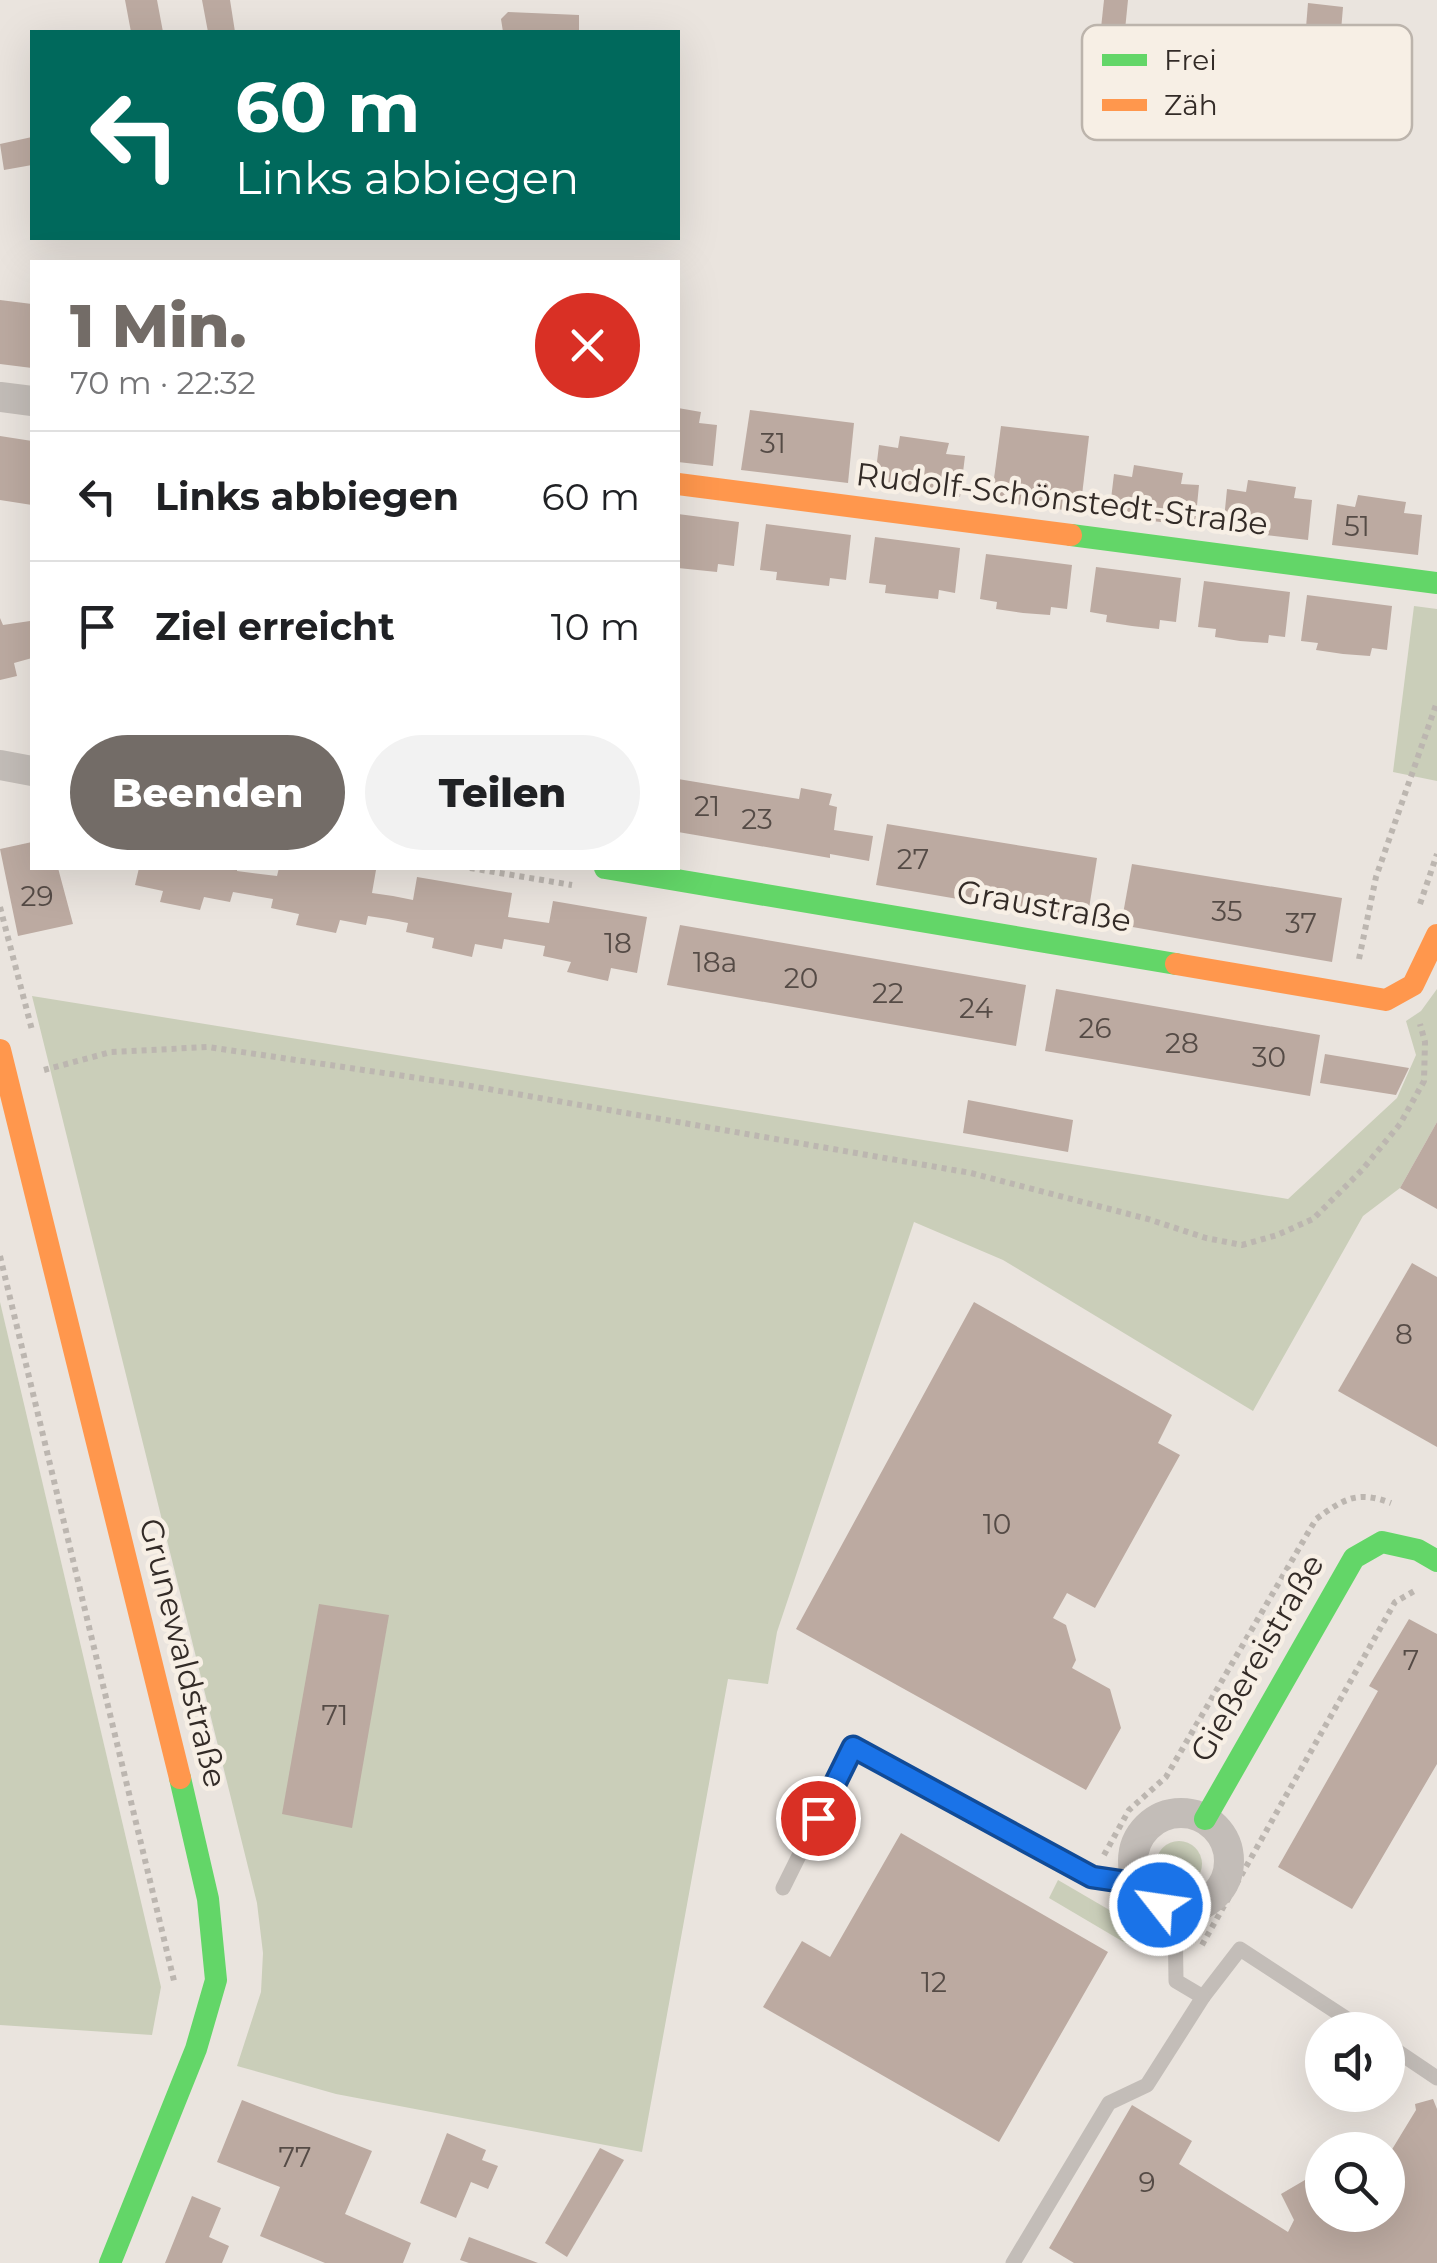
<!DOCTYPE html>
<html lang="de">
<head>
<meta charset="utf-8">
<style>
  :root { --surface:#fff; --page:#f2f2f2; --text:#202124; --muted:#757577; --line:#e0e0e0; --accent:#736c67 }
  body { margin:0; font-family:Montserrat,sans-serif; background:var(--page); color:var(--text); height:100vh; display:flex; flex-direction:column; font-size:38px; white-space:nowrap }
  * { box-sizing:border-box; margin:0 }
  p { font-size:32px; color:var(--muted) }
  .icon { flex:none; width:55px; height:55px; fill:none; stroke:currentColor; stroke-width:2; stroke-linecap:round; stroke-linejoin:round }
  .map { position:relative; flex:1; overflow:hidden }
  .sheet { position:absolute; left:30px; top:260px; width:650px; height:610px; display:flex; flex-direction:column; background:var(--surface); border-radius:0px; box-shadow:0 10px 40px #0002 }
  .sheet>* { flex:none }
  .top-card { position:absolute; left:30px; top:30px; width:650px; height:210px; border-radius:0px; box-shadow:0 10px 40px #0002; background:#00695c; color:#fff; overflow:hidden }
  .controls { position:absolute; left:1305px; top:2012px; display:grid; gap:20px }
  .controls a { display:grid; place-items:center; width:100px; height:100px; border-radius:50%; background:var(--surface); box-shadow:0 10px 40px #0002; font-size:50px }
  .pin { position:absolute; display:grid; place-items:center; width:85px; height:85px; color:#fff; margin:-42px; border:5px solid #fff; border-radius:50%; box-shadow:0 2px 10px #0007 }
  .me { position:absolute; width:110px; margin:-55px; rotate:300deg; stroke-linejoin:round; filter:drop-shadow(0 0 8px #0008) }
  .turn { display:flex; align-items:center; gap:35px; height:210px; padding:0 40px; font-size:45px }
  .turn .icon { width:130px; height:130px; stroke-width:2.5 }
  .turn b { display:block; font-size:70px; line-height:85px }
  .round { display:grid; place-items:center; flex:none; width:105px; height:105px; border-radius:52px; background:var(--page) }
  .headline { display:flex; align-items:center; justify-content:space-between; height:170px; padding:0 40px }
  h1 { font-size:60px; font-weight:800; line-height:75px; color:var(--accent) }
  .cta { display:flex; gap:20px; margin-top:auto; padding:20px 40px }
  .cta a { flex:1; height:115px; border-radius:60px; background:var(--accent); color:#fff; font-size:40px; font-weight:800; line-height:115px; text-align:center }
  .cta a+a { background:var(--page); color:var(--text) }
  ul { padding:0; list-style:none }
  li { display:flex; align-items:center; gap:30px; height:130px; padding:0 40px; border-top:2px solid var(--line) }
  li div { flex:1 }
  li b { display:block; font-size:38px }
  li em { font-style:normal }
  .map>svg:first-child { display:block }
  .green { fill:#caceb9 }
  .building { fill:#bcaaa1 }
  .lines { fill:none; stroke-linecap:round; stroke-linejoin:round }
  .path { stroke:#bcb6b0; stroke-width:6; stroke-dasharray:5 5; stroke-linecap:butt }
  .lane { stroke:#c3bdb8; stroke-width:15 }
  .street { stroke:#c3bdb8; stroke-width:30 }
  .fast { stroke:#63d668; stroke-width:22 }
  .slow { stroke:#ff974d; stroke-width:22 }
  .route-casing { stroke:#114b97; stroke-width:25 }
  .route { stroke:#1a73e8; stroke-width:18 }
  .labels { text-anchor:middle; stroke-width:9; stroke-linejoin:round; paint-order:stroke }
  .number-label { font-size:28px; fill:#554b46 }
  .street-label { font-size:32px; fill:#332b27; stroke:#f7efe5 }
  .key { fill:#f7efe5; stroke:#bcb4ac; stroke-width:2.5 }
  .key-label { font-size:28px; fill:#332b27 }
</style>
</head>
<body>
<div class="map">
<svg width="1437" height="2263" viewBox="0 0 1437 2263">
  <rect width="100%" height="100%" fill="#eae4de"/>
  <!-- green -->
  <g class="green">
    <polygon points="1414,606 1437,609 1437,781 1393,772"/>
    <polygon points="1437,989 1437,1122 1400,1188 1363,1216 1253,1411 1003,1260 914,1222 777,1632 768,1684 728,1679 642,2152 336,2094 237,2066 261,1992 263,1953 257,1903 32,996 1288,1199 1397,1098 1416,1055 1406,1021 1421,1011"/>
    <polygon points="0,1302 161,1987 152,2035 0,2025"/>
    <circle cx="1179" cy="1864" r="23"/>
    <polygon points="1058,1880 1142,1929 1132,1947 1049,1898"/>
  </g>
  <!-- building -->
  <g class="building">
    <polygon points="125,0 157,0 163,32 131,32"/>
    <polygon points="202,0 230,0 235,32 208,32"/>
    <polygon points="1104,0 1128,0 1125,30 1101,28"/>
    <polygon points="1308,3 1343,7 1339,55 1304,52"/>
    <polygon points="508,12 579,15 579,32 503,32 501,19"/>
    <polygon points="32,137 32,165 4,170 0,144"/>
    <polygon points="0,300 32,304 32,368 0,364"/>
    <polygon points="678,408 701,412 699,423 717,425 713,466 678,462"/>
    <polygon points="750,410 854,423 848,483 741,470"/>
    <polygon points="1001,426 1089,436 1080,512 991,501"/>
    <polygon points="0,436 32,441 32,505 0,500"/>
    <polygon points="900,436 949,443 946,454 965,456 960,497 874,487 879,445 898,448"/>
    <polygon points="1134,465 1183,473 1181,484 1199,485 1195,526 1109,516 1114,474 1132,477"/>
    <polygon points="1248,480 1296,487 1294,498 1312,500 1308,540 1223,530 1227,489 1246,492"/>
    <polygon points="1358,495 1406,502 1404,513 1422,515 1418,555 1332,545 1337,504 1355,507"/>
    <polygon points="678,514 739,522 734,566 718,564 717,572 678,568"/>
    <polygon points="766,524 851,535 846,580 830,578 829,586 802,583 776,580 777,572 760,570"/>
    <polygon points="875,537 960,548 955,593 939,590 938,599 911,596 885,593 886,585 869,583"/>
    <polygon points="986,554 1072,565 1067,609 1051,607 1050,615 1023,613 996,609 997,602 980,599"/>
    <polygon points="1096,567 1181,578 1176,622 1160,620 1159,629 1132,626 1106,622 1107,615 1090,612"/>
    <polygon points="1204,581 1290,592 1285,637 1269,635 1268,643 1240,641 1215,637 1216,629 1198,627"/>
    <polygon points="1307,595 1392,606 1387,650 1372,648 1370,656 1343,654 1316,650 1318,643 1301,641"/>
    <polygon points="0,618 3,625 30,621 32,631 32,658 14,663 17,676 0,680"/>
    <polygon points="678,779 799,799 801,788 832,794 829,805 837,807 834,830 873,836 869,861 830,854 830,858 678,832"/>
    <polygon points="887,824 1097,858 1087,921 876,885"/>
    <polygon points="32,842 32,868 58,868 73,924 18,936 0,849"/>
    <polygon points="1132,864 1342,898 1332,962 1121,925"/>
    <polygon points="139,868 237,868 237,871 277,876 279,868 363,868 376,870 372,893 393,896 413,900 417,877 512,893 508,917 549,923 553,901 647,917 637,973 611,968 608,981 567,972 571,962 543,956 545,946 504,939 502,949 475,944 472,957 432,948 434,938 406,932 408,923 388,919 368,916 366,925 340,920 336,933 296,925 299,914 271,908 273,899 233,892 230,902 204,897 200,910 160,902 163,891 135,885"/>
    <polygon points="680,925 1026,985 1016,1046 667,985"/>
    <polygon points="1056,989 1320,1035 1310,1096 1045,1051"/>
    <polygon points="1325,1054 1409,1068 1396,1095 1320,1083"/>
    <polygon points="968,1100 1073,1120 1068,1152 963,1133"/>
    <polygon points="1437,1122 1437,1209 1400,1188"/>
    <polygon points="1412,1263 1437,1277 1437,1447 1338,1391"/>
    <polygon points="974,1302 1172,1415 1158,1443 1180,1455 1095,1608 1067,1593 1053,1618 1066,1625 1076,1660 1072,1668 1110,1689 1121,1728 1086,1790 796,1629"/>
    <polygon points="319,1604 389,1615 352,1828 282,1814"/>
    <polygon points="1409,1619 1437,1634 1437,1764 1352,1909 1278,1867 1378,1691 1369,1686"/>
    <polygon points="901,1833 1108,1952 999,2142 763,2007 802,1941 830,1957"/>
    <polygon points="1433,2099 1437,2109 1437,2263 1074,2263 1049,2248 1132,2105 1192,2141 1179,2164 1288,2232 1294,2220 1281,2194 1322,2170 1322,2215 1388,2215 1388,2156 1416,2110 1415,2104"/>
    <polygon points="242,2100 372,2151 345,2214 411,2243 403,2263 325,2263 260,2236 280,2187 217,2162"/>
    <polygon points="447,2133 486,2150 482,2160 498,2166 488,2189 471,2182 456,2218 420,2203"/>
    <polygon points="600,2148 624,2160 567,2257 545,2243"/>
    <polygon points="192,2196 221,2208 209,2237 229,2246 222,2263 165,2263"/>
    <polygon points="469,2237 538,2263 469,2263 460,2260"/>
  </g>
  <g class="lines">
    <!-- path -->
    <g class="path">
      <polyline points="470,868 572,885"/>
      <polyline points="1420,904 1437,854"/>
      <polyline points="0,907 32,1030"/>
      <polyline points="1359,959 1376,877 1437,702"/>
      <polyline points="44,1070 111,1052 208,1047 465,1085 971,1173 1148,1219 1206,1238 1242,1245 1277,1235 1313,1219 1362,1170 1400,1124 1424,1081 1425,1042 1420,1024"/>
      <polyline points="0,1256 175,1985"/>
      <path d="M1104 1855 1129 1810 1166 1777 1316 1519C1344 1499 1357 1490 1391 1503"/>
      <polyline points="1126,1910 1150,1924"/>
      <polyline points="1202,1945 1395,1602 1416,1590"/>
    </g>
    <!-- lane -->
    <g class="lane">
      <polyline points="783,1888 853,1747 1093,1877 1139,1884"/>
      <polyline points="1175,1909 1176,1981 1203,1997 1240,1949 1364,2030"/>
      <polyline points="1388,2045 1437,2078"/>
      <polyline points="1013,2263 1109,2103 1147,2085 1203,1997"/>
    </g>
    <!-- street -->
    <g class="street">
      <polyline points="0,397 32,401"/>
      <polyline points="0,765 32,771"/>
      <circle cx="1181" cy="1861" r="48"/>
    </g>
    <!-- fast -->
    <g class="fast">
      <polyline points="1071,535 1437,583"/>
      <polyline points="605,868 1176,964"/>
      <polyline points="1205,1819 1354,1558 1382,1542 1418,1550 1437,1561"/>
      <polyline points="110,2263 196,2049 216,1980 208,1899 180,1778"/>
    </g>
    <!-- slow -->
    <g class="slow">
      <polyline points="678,484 1071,535"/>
      <polyline points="1176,964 1386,1000 1413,985 1437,935"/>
      <polyline points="0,1050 180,1778"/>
    </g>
  </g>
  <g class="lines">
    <!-- route casing -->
    <g class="route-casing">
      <polyline id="route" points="818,1818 853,1747 1092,1877 1139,1884 1160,1905"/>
    </g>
    <!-- route -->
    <use href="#route" class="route"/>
  </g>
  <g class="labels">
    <!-- number labels -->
    <g class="number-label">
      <text x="773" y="453">31</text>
      <text x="1357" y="536">51</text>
      <text x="707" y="816">21</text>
      <text x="757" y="829">23</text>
      <text x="913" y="869">27</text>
      <text x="37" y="906">29</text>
      <text x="1227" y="921">35</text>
      <text x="1301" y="933">37</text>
      <text x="618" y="953">18</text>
      <text x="715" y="972">18a</text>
      <text x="801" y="988">20</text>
      <text x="888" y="1003">22</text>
      <text x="976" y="1018">24</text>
      <text x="1095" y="1038">26</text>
      <text x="1182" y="1053">28</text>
      <text x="1269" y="1067">30</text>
      <text x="1404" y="1344">8</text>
      <text x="997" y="1534">10</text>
      <text x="1411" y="1670">7</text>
      <text x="335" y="1725">71</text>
      <text x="934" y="1992">12</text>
      <text x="295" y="2167">77</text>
      <text x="1147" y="2192">9</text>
    </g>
    <!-- street labels -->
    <g class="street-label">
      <text transform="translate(1062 499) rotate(7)" y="11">Rudolf-Schönstedt-Straße</text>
      <text transform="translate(1044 906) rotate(10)" y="11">Graustraße</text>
      <text transform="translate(183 1653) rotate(76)" y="11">Grunewaldstraße</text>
      <text transform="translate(1257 1658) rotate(-60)" y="11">Gießereistraße</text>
    </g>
  </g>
  <!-- legend -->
  <rect x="1082" y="25" width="330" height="115" rx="15" class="key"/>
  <rect x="1102" y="54" width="45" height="12" fill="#63d668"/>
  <rect x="1102" y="99" width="45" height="12" fill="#ff974d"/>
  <g class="key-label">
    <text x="1164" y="70">Frei</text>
    <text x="1164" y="115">Zäh</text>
  </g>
</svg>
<div class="controls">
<a><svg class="icon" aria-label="sound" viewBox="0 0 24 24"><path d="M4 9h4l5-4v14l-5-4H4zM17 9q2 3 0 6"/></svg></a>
<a><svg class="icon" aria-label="search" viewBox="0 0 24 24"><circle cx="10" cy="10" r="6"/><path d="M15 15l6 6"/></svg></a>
</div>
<div class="pin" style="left:818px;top:1818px;background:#d93025"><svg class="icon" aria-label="arrive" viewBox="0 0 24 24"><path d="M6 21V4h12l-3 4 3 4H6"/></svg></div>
<svg class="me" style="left:1160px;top:1905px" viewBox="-20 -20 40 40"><circle r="17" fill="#1a73e8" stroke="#fff" stroke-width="3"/><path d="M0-11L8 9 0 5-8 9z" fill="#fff"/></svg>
<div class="top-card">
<div class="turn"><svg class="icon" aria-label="left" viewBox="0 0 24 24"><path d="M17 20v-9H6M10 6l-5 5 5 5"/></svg><div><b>60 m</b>Links abbiegen</div></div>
</div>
<section class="sheet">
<div class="headline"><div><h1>1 Min.</h1><p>70 m · 22:32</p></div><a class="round" style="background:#d93025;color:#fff"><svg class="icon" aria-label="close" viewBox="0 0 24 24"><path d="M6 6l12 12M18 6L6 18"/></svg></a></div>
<ul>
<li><svg class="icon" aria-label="left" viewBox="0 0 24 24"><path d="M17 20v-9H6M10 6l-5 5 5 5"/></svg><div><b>Links abbiegen</b></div><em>60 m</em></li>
<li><svg class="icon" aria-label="arrive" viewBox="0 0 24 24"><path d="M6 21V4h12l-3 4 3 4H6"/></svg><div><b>Ziel erreicht</b></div><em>10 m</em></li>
</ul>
<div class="cta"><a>Beenden</a><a>Teilen</a></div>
</section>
</div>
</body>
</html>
